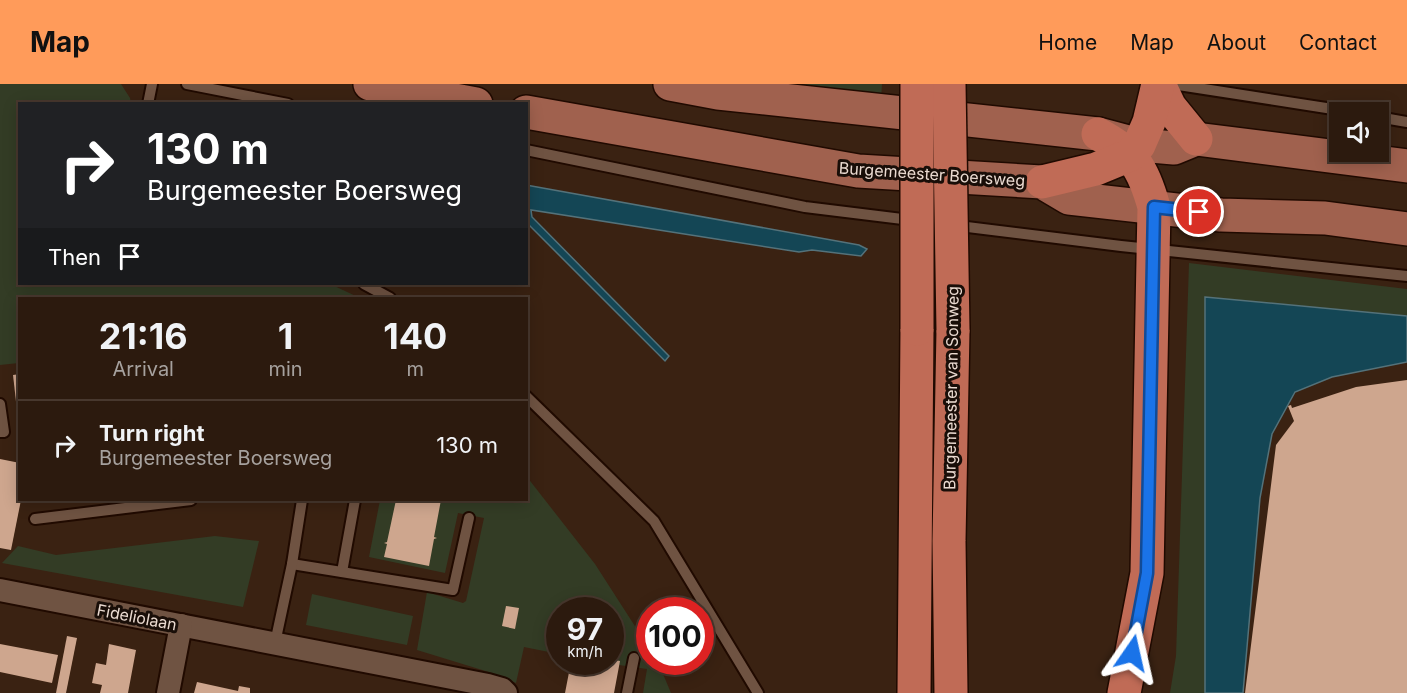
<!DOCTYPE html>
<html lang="en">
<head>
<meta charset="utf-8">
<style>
  :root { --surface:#2c1a0e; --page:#38271c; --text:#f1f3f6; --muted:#a6a19e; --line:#48382e; --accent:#ff9b5a }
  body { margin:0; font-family:Inter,sans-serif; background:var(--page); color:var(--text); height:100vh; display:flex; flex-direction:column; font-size:22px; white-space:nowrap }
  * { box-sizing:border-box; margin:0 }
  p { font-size:20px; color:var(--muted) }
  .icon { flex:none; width:33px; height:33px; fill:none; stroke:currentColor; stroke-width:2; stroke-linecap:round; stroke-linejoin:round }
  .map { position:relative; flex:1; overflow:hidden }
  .details { position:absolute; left:18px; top:213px; width:510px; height:204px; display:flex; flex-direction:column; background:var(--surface); border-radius:0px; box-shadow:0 3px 15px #0003,0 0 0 2px var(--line) }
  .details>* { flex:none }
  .banner { position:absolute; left:18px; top:18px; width:510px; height:183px; border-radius:0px; box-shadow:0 3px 15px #0003,0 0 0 2px var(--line); background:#202124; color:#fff; overflow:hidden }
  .fabs { position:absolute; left:1329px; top:18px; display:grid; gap:12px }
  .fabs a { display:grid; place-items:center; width:60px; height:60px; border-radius:0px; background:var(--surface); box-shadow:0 3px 15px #0003,0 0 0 2px var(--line); font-size:30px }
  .speed { position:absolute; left:546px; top:513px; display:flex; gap:12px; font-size:30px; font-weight:700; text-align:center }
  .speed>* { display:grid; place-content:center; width:78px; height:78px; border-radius:50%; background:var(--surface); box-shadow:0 3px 15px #0003,0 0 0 2px var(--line); line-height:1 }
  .speed small { font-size:15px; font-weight:400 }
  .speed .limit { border:9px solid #d22; background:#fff; color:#111 }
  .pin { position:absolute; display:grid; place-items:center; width:51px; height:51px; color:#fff; margin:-26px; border:3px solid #fff; border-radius:50%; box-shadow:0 2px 6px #0007 }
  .me { position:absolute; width:66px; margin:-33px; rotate:11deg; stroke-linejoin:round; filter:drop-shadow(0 0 4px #0008) }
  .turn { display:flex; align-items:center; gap:21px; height:126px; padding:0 30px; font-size:27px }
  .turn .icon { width:78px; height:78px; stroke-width:2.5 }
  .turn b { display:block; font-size:42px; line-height:51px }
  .then { display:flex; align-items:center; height:57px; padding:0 30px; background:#0003; gap:12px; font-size:22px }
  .eta { display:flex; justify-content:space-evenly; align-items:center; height:102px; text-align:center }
  .eta b { font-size:36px; font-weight:700; line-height:42px }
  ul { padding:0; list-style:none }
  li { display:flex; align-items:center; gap:18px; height:90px; padding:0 30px; border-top:2px solid var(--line) }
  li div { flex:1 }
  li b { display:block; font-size:22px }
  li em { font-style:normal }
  header { display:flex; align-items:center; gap:36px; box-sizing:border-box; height:84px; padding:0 30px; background:var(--accent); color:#111 }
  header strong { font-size:28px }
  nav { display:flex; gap:33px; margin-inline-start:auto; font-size:21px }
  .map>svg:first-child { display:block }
  .green { fill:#333c25 }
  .water { fill:#144655; stroke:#54727a; stroke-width:1.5 }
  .building { fill:#cea68e }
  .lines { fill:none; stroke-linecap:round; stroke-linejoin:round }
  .lane-casing { stroke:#200a00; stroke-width:14 }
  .street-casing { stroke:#200a00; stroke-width:26 }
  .primary-casing { stroke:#200a00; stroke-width:36 }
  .highway-casing { stroke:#200a00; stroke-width:36 }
  .lane { stroke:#6f5342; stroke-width:10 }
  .street { stroke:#6f5342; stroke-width:22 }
  .primary { stroke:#a0614e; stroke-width:33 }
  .highway { stroke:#c06b56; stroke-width:33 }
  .highway-bridge-casing { stroke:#200a00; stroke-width:36; stroke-linecap:butt }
  .highway-bridge { stroke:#c06b56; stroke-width:33 }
  .route-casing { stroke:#114b97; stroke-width:15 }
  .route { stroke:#1a73e8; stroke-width:10 }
  .labels { text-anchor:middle; stroke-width:6; stroke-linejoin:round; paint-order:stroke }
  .street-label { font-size:16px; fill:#eadad0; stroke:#190e08 }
</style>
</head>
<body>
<header>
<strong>Map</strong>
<nav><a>Home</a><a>Map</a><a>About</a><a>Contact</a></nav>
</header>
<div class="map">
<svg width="1407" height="609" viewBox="0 0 1407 609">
  <rect width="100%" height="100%" fill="#3a2212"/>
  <!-- green -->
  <g class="green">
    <polygon points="0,0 121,0 130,14 131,19 20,20 20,200 330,200 360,214 20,214 19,279 0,281"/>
    <polygon points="787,0 882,0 881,17"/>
    <polygon points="1189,179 1407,205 1407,232 1205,213 1205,609 1170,609 1176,572"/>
    <polygon points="527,393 595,480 649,564 650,578 658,578 671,609 643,609 647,585 598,578 610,578 610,526 560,526 559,570 524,563 516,599 492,589 417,566 427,508 463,519 466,517 484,434 458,429 445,489 369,473 380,416 526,416"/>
    <polygon points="215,452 259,457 243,523 2,479 18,462 56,471"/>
    <polygon points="312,510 413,532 407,561 306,541"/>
  </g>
  <!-- water -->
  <g class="water">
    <polygon points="526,101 859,161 867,165 861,172 812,166 799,168 531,126 532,133 669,272 665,277 527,139"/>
    <polygon points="1205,213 1407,232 1407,278 1332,293 1295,308 1272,350 1260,414 1243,609 1205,609"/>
  </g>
  <!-- building -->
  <g class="building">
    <polygon points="20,290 20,335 18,335 13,291"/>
    <polygon points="1407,296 1407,609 1245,609 1276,361 1294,337 1288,322 1291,321 1292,324 1356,303"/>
    <polygon points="0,375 20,379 21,416 11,466 0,464"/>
    <polygon points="396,416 441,416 434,453 437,454 434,455 429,482 384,473 387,460 384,459 387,458"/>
    <polygon points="506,522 519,524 515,545 502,542"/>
    <polygon points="67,552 77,554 66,609 56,609"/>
    <polygon points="0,560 58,571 52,599 0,588"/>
    <polygon points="109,560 136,566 128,609 100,609 102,601 92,599 96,579 106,581"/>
    <polygon points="610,575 620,577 614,609 565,609 571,578 610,578"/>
    <polygon points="197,598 238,607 239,602 250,604 250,609 194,609"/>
  </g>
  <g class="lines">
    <!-- lane casing -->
    <g class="lane-casing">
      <g id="lane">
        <polyline points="187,0 288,20"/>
        <polyline points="1172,0 1352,28"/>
        <polyline points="148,20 152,0"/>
        <polyline points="1378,33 1407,38"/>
        <polyline points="526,66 805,123 1121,162 1407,192"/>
        <polyline points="364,200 390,214"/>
        <polyline points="526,312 654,437 758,609"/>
        <polyline points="0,320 4,348 0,348"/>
        <polyline points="35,435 191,416"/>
        <polyline points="292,480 453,506 469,434"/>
        <polyline points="342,488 355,416"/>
        <polyline points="275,559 292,480 302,416"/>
        <polyline points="627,609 634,574"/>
      </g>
    </g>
    <!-- street casing -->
    <g class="street-casing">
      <g id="street">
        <polyline points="0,506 488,601 502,605 506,609"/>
        <polyline points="168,609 181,541"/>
      </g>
    </g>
    <!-- primary casing -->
    <g class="primary-casing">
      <g id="primary">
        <polyline points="370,0 476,20"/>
        <polyline points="670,0 718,9 1098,50 1139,61 1174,64 1196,55 1407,82"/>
        <polyline points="526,28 858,87 1042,98 1069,114 1221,131 1325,134 1407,145"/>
      </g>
    </g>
    <!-- highway casing -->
    <g class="highway-casing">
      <g id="highway">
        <polyline points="1159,0 1170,23 1196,55"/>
        <path d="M1098 50C1134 69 1143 84 1154 123L1147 489 1124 609"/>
        <polyline points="1042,98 1096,85 1130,71 1139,61 1149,38 1158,0"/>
        <polyline points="914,609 917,245"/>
        <polyline points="951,609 949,457 953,246"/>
      </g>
    </g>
    <!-- lane -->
    <use href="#lane" class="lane"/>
    <!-- street -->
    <use href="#street" class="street"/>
    <!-- primary -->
    <use href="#primary" class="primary"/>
    <!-- highway -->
    <use href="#highway" class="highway"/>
    <!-- highway-bridge casing -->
    <g class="highway-bridge-casing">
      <g id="highway-bridge">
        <polyline points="949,0 953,246"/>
        <polyline points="917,245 917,0"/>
      </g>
    </g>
    <!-- highway-bridge -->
    <use href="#highway-bridge" class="highway-bridge"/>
  </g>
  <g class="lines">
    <!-- route casing -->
    <g class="route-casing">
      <polyline id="route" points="1132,569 1147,489 1154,123 1199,128"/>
    </g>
    <!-- route -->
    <use href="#route" class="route"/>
  </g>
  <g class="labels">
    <!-- street labels -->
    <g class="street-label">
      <text transform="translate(932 90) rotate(4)" y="6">Burgemeester Boersweg</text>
      <text transform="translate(951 304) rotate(-89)" y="6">Burgemeester van Sonweg</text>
      <text transform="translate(137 533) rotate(11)" y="6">Fideliolaan</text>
    </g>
  </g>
</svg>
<div class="fabs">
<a><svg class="icon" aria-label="sound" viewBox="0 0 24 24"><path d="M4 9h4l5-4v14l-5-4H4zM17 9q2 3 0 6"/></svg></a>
</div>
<div class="speed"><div>97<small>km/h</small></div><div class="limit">100</div></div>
<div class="pin" style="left:1199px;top:128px;background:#d93025"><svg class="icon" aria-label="arrive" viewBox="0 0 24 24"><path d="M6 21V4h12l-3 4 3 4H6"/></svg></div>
<svg class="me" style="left:1132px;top:569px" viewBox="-20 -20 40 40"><path d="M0-17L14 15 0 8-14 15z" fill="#1a73e8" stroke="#fff" stroke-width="4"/></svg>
<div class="banner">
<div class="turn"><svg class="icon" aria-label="right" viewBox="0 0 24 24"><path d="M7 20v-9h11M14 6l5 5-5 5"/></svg><div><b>130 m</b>Burgemeester Boersweg</div></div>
<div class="then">Then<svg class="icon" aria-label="arrive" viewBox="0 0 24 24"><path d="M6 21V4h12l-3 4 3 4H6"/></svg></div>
</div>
<section class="details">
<div class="eta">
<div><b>21:16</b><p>Arrival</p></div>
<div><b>1</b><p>min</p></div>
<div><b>140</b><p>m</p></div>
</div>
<ul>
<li><svg class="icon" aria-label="right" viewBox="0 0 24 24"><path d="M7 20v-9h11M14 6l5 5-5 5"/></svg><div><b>Turn right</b><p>Burgemeester Boersweg</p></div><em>130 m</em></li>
</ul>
</section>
</div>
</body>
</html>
